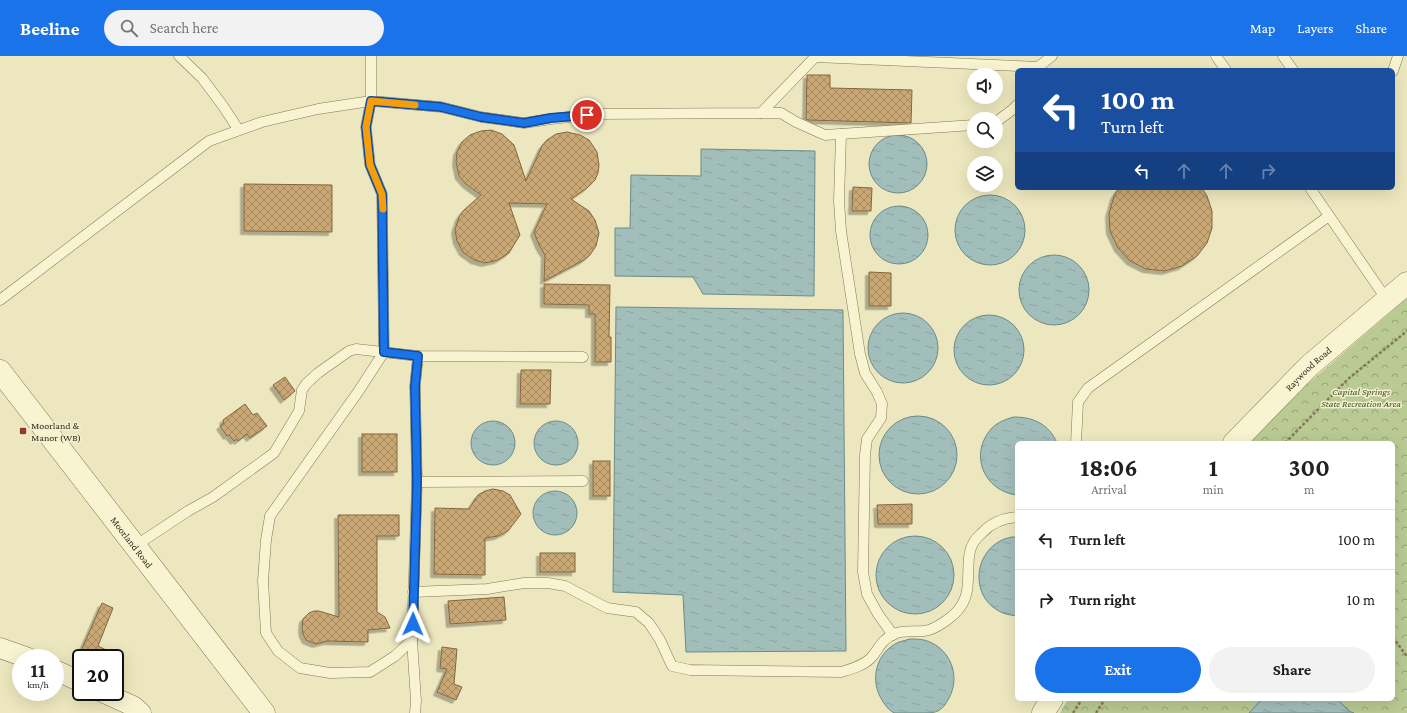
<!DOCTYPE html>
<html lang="en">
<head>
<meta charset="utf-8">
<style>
  :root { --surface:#fff; --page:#f2f2f2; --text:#202124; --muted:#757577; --line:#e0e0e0; --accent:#1a73e8 }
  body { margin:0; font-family:"Crimson Pro",serif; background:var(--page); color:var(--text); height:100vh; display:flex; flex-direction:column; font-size:15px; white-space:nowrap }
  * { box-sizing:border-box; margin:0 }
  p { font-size:13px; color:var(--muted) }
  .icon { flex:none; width:22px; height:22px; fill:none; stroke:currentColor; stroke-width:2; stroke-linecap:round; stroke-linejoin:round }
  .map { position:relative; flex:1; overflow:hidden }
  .drawer { position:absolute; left:1015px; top:385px; width:380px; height:260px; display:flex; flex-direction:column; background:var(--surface); border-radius:6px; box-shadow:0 4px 16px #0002 }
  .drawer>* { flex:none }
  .hud { position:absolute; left:1015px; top:12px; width:380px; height:122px; border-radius:6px; box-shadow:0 4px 16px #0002; background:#1a4fa0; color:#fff; overflow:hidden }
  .controls { position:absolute; left:967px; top:12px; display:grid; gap:8px }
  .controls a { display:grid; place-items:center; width:36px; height:36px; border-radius:50%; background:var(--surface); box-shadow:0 4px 16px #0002; font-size:20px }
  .speed { position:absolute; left:12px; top:593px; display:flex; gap:8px; font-size:20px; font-weight:700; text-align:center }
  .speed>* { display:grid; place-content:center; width:52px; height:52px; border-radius:50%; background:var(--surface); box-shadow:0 4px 16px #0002; line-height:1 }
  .speed small { font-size:10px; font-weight:400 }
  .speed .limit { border:2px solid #111; border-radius:6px; background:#fff; color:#111 }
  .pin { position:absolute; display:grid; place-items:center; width:34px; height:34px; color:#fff; margin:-17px; border:2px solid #fff; border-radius:50%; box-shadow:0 1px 4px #0007 }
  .me { position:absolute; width:44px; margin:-22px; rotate:1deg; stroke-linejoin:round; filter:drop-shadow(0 0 3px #0008) }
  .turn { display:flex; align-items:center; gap:14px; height:84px; padding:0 20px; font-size:18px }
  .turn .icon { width:52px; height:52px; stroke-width:2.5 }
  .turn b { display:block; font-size:28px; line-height:34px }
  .lanes { display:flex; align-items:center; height:38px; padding:0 20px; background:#0003; justify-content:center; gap:20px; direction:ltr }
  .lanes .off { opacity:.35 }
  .eta { display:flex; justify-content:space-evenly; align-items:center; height:68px; text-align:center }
  .eta b { font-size:24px; font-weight:700; line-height:28px }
  .button { display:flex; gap:8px; margin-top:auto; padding:8px 20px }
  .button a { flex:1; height:46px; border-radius:24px; background:var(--accent); color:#fff; font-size:16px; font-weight:700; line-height:46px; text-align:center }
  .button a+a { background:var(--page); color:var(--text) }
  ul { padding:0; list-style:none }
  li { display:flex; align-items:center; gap:12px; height:60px; padding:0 20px; border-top:1px solid var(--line) }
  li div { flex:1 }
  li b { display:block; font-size:15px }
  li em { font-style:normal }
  header { display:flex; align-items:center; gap:24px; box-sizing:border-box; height:56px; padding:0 20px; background:var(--accent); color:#fff }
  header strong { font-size:19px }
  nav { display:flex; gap:22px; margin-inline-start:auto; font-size:14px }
  .search { width:280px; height:36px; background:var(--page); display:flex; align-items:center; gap:10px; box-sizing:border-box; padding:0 14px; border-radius:22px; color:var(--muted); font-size:15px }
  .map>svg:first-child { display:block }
  .park { fill:url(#park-crowns) }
  .water { fill:url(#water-ripples); stroke:#6a8b89 }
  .building { fill:url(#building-cross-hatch); stroke:#83663e; filter:url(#shadow) }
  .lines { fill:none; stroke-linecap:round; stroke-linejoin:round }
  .service-casing { stroke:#847858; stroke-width:11 }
  .minor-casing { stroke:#847858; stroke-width:21 }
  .tertiary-casing { stroke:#847858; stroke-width:23 }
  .path { stroke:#847858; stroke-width:2.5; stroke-dasharray:3 2; stroke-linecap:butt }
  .service { stroke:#f8f3d1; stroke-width:10 }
  .minor { stroke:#f8f3d1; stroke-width:20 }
  .tertiary { stroke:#f8f3d1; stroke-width:22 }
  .route-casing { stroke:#114b97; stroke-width:10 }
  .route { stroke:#1a73e8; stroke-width:7 }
  .slow { stroke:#f59e0b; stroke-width:7 }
  .poi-dot { fill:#913c29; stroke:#f4f0ce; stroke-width:1.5 }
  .labels { text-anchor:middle; stroke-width:3; stroke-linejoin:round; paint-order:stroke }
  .street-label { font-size:10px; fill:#342c1c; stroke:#f4f0ce }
  .park-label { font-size:10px; font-style:italic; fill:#3c5023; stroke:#f4f0ce }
  .poi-label { font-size:10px; fill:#342c1c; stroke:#f4f0ce; text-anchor:start }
</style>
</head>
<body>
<header>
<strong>Beeline</strong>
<div class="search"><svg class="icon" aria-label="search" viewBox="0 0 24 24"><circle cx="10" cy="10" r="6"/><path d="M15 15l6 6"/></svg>Search here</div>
<nav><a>Map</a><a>Layers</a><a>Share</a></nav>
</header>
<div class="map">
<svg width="1407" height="657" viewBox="0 0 1407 657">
  <defs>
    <pattern id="park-crowns" width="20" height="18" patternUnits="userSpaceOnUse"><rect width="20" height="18" fill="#b9ca93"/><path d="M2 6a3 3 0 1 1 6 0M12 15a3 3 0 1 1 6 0" fill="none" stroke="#97a477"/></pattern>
    <pattern id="water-ripples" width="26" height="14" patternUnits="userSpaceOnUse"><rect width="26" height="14" fill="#a2bebb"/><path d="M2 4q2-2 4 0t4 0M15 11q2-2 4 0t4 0" fill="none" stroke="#8ca3a0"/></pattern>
    <pattern id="building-cross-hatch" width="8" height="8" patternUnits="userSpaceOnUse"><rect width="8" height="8" fill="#caa875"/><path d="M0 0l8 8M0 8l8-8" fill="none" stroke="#a5895f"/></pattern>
    <filter id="shadow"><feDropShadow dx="-3.5" dy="3.5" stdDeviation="0" flood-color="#0004"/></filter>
  </defs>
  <rect width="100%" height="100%" fill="#ece7be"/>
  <!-- park -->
  <polygon class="park" points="1407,242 1407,657 1060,657 1068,643 1393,643 1393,387 1249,387 1289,344"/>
  <!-- water -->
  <g class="water">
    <circle cx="898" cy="108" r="29"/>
    <polygon points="701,93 815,95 814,240 703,238 693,221 615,220 615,172 630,172 631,119 701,120"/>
    <circle cx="990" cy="174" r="35"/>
    <circle cx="899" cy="179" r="29"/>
    <circle cx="1054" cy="234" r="35"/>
    <polygon points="616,251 843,254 846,595 686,596 683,539 613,536"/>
    <circle cx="903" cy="292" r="35"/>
    <circle cx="989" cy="294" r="35"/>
    <circle cx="918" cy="399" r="39"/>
    <path d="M1014 361C1033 361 1049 368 1057 387H1017V439C984 435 968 398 992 372 998 366 1006 363 1014 361Z"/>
    <circle cx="556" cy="387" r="22"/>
    <circle cx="493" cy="387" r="22"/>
    <circle cx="555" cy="457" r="22"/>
    <circle cx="915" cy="519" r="39"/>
    <path d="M1012 481H1017V560C1010 559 1003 558 997 554 971 538 974 499 1000 485 1003 483 1008 482 1012 481Z"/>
    <path d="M909 583C917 583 925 583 932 587 952 597 960 622 949 642 941 657 936 657 920 657 912 657 902 657 895 657 890 656 885 649 882 644 870 625 875 598 897 587 900 585 905 585 909 583Z"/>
    <polygon points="1262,643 1337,643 1349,655 1354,657 1249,657"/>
  </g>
  <!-- building -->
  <g class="building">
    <polygon points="807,19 830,19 830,32 912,34 911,67 808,64 806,63"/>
    <polygon points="491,74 502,78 514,89 526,125 542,90 547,84 556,78 567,76 580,79 589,84 597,96 599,109 598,117 595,124 587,132 571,143 589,155 595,164 599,177 596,190 590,199 584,204 544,225 545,199 539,189 534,176 547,148 509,147 520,179 509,197 498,204 485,207 474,204 463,196 457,185 455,174 459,161 464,154 481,139 466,128 459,120 456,106 457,96 462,86 470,79 481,75"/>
    <polygon points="244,128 332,129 332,176 244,175"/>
    <polygon points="853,131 872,132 871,155 852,155"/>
    <polygon points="1119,132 1202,132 1207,140 1212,155 1212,172 1207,187 1197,200 1182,210 1165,215 1146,213 1130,205 1118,192 1110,175 1109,158 1114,140"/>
    <polygon points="869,216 891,217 891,250 869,250"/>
    <polygon points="544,228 610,229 609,281 611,281 611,306 595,306 595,258 589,258 589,249 544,248"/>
    <polygon points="521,314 551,314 550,348 520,348"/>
    <polygon points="285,321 295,335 284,344 273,329"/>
    <polygon points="245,348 253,359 257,357 267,370 250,382 247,378 238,385 237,383 234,385 229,379 227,380 220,370 224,367 223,364"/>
    <rect x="362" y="378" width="35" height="38"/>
    <rect x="593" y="405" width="17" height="35"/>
    <polygon points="493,433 503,435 510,439 521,458 508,475 498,480 485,482 485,519 434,518 435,452 469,453 478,439 485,435"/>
    <polygon points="912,448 912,468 878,468 877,449"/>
    <polygon points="338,459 399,459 399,480 377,480 377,556 385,561 390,572 368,574 368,586 327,585 316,588 306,584 303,578 302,572 303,563 309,557 314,555 319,555 339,561"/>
    <rect x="540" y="497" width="35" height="19"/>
    <polygon points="504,541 506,564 450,568 448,545"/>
    <polygon points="102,547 113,552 98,590 122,602 78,602"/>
    <polygon points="442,591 457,593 454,628 462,631 456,644 437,636 447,613 440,612"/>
  </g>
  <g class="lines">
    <!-- service casing -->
    <g class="service-casing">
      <g id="service">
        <polyline points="179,0 202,22 223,50 238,73"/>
        <polyline points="371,0 371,45 366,71 370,109 382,138 384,296 358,336 270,460 266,484 263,525 266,577 278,595 300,612 330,617 370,616 395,600 412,584 417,426 415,330 418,300"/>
        <polyline points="1216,0 1226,14"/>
        <polyline points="1283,0 1293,14"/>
        <polyline points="816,1 1038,11 1052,0"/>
        <polyline points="1393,15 1398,0"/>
        <polyline points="761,57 781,57 796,66 825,79 974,69"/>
        <polyline points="996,66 1012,54 1017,49"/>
        <polyline points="841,78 839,145 841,175 860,298 865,317 877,336 882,348 881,362 867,383 865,399 863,516 867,538 878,558 893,579"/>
        <polyline points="1310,132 1387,244"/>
        <polyline points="0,244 209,85 262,66 318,53 371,45 441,51 481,61 524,67 551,63 596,58 761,57 816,0"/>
        <polyline points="1076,387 1078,346 1088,332 1329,160"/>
        <polyline points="417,426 583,425"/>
        <polyline points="135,490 188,455 213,441 274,397 299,355 302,334 306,328 318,317 349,295 356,293 418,300 583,301"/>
        <path d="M413 536 487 533 524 527H548L565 530 607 552 636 556 649 567 660 584 672 610 690 614 841 616C851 613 863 610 871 602 879 593 881 584 894 578 903 574 913 576 924 575 935 574 955 560 961 550 974 532 963 502 974 486 976 482 980 479 982 477 991 467 1004 462 1017 461"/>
        <polyline points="412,584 416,645 415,657"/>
      </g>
    </g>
    <!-- minor casing -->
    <g class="minor-casing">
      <g id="minor">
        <polyline points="0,592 28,602"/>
        <polyline points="55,614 81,626"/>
        <polyline points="102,636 133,650 141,657"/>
      </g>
    </g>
    <!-- tertiary casing -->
    <g class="tertiary-casing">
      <g id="tertiary">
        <path id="s1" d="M0 315 264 657"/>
        <path id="s2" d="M1234 387 1309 310 1407 227"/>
        <polyline points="1043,657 1052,643"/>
      </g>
    </g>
    <!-- path -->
    <g class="path">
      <polyline points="1285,387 1348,323 1407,275"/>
      <polyline points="1393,581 1407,601"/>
      <polyline points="1073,657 1082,643"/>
      <polyline points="1096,657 1105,643"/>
    </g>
    <!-- service -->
    <use href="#service" class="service"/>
    <!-- minor -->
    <use href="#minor" class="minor"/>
    <!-- tertiary -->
    <use href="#tertiary" class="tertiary"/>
  </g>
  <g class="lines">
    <!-- route casing -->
    <g class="route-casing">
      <polyline id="route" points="413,568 417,426 415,330 418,300 384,296 382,138 370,109 366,71 371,45 441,51 481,61 524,67 551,62 587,59"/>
    </g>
    <!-- route -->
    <use href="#route" class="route"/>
    <!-- slow -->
    <polyline class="slow" points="383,153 382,138 370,109 366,71 371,45 415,49"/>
  </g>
  <!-- markers -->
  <rect class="poi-dot" x="19" y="371" width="8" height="8" rx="2"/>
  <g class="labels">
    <!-- street labels -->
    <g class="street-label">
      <text dy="4" stroke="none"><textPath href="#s2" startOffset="105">Raywood Road</textPath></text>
      <text dy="4" stroke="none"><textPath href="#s1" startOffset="216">Moorland Road</textPath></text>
    </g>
    <!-- park labels -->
    <g class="park-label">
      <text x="1361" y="339">Capital Springs<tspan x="1361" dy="12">State Recreation Area</tspan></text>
    </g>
    <!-- poi labels -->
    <g class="poi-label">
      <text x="31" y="373">Moorland &amp;<tspan x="31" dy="12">Manor (WB)</tspan></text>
    </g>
  </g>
</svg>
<div class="controls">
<a><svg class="icon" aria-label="sound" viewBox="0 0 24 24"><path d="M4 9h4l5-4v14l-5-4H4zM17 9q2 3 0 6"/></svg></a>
<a><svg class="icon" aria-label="search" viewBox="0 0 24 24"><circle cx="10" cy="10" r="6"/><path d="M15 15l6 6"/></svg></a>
<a><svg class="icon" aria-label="layers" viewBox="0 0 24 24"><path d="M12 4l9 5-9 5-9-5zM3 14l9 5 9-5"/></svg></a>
</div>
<div class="speed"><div>11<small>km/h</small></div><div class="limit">20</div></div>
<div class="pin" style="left:587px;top:59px;background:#d93025"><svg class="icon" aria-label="arrive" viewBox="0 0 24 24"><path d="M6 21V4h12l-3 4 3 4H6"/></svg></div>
<svg class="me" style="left:413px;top:568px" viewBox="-20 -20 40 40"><path d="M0-17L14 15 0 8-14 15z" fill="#1a73e8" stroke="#fff" stroke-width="4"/></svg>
<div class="hud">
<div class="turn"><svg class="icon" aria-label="left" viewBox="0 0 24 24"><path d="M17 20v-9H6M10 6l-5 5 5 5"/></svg><div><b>100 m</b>Turn left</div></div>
<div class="lanes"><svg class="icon" aria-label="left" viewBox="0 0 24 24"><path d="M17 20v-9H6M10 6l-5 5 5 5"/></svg><svg class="icon off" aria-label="ahead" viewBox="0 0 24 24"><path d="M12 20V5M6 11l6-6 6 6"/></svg><svg class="icon off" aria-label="ahead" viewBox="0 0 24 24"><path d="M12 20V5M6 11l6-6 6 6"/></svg><svg class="icon off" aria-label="right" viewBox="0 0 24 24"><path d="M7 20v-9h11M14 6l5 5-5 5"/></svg></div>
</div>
<section class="drawer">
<div class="eta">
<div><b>18:06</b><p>Arrival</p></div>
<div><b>1</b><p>min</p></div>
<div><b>300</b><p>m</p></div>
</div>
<ul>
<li><svg class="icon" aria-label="left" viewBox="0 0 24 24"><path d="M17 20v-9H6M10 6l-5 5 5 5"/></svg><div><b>Turn left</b></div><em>100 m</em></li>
<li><svg class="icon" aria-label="right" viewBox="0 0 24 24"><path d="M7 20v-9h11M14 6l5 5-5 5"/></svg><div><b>Turn right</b></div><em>10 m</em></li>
</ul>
<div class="button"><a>Exit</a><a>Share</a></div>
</section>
</div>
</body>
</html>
